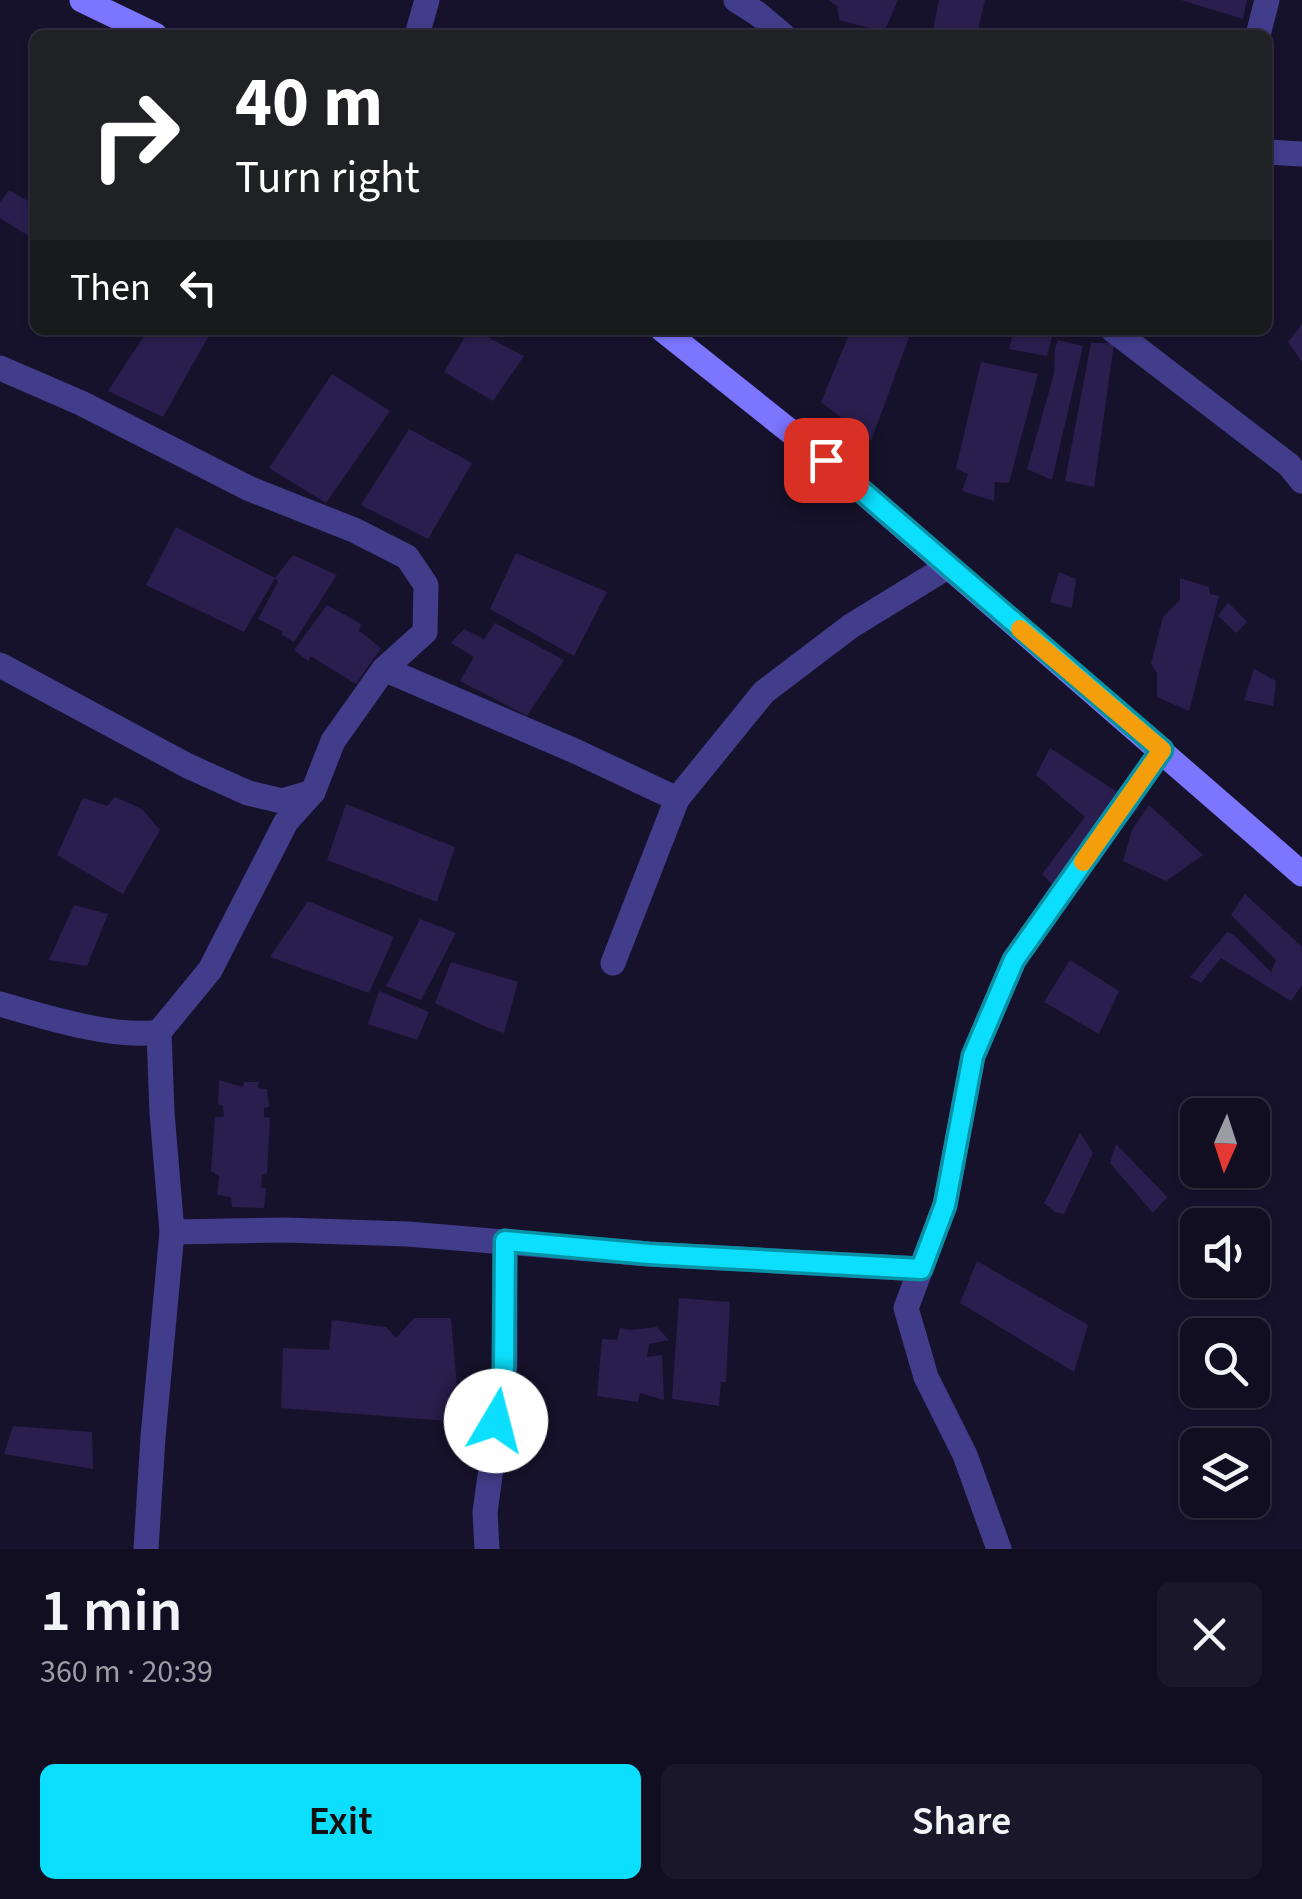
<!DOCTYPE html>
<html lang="en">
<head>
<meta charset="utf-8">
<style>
  :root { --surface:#110e21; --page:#1a172a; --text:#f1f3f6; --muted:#9c9ca5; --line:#302e3f; --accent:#0bdffd }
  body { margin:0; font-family:"Source Sans 3",sans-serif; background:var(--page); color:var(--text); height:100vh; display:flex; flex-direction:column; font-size:38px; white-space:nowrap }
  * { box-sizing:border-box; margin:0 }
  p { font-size:32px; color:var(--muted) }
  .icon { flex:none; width:55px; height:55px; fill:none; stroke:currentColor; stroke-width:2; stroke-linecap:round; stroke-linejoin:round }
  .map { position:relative; height:1549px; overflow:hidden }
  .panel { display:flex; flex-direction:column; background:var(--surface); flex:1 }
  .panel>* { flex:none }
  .hud { position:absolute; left:30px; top:30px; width:1242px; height:305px; border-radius:15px; box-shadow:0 2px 8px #0004,0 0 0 2px var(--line); background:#202124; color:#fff; overflow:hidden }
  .needle { width:65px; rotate:183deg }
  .fabs { position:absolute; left:1180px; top:1098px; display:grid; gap:20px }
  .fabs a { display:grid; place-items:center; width:90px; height:90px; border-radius:15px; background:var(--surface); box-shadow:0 2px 8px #0004,0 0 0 2px var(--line); font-size:50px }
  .pin { position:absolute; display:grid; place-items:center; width:85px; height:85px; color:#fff; margin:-42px; border-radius:20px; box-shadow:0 5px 15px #0006 }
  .me { position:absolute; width:110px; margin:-55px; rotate:8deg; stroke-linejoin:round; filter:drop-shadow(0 0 8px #0008) }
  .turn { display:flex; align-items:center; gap:35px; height:210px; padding:0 40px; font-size:45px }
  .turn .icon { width:130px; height:130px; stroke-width:2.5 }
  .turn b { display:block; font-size:70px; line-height:85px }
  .then { display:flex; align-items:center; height:95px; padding:0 40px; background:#0003; gap:20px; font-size:38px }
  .round { display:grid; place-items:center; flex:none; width:105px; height:105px; border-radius:15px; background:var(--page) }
  .overview { display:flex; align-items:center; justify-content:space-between; height:170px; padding:0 40px }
  h1 { font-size:60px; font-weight:600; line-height:75px }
  .cta { display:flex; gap:20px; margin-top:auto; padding:20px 40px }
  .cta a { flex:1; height:115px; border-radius:15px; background:var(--accent); color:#111; font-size:40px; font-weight:600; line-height:115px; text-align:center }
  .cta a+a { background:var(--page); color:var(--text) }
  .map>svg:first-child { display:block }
  .building { fill:#291e4d }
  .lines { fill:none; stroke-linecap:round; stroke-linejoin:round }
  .minor { stroke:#423d8b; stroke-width:25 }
  .secondary { stroke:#7c75fe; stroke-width:25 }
  .route-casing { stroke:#0791a4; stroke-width:25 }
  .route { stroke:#0bdffd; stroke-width:18 }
  .slow { stroke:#f59e0b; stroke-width:18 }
</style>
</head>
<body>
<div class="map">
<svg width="1302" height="1549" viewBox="0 0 1302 1549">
  <rect width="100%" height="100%" fill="#17122c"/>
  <!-- building -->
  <g class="building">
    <polygon points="828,0 898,0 884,32 839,20 837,6"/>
    <polygon points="939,0 985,0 977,35 932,35"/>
    <polygon points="1181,0 1247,0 1243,19"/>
    <polygon points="9,190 35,205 35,240 0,218 0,202"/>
    <polygon points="1302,324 1302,362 1288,342"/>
    <polygon points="148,330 212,330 163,417 108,391"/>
    <polygon points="469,330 474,330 524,356 493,401 444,372"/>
    <polygon points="851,330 908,330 911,332 871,441 821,402"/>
    <polygon points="1014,330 1054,330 1047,356 1009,349"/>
    <polygon points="1058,340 1083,346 1052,480 1027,469 1054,374 1055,349"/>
    <polygon points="1091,343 1114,343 1094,487 1065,481"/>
    <polygon points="981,362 1038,374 1009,483 995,482 994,501 962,491 968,474 956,468"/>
    <polygon points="332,374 390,411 326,503 269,468"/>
    <polygon points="409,429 472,463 428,539 361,505"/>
    <polygon points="176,527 275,578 244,632 146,585"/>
    <polygon points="516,553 607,592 574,656 490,609"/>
    <polygon points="293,555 337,575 294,642 282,635 282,631 258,619 278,582 275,578"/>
    <polygon points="1059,572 1076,579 1072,608 1050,602"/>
    <polygon points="1180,578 1209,587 1210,594 1219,596 1189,711 1157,697 1157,673 1151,664 1163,617 1180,600"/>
    <polygon points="1228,602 1247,622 1236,633 1218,616"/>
    <polygon points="327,605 361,624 359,631 381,648 356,684 317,660 310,656 309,662 294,650"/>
    <polygon points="495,623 564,660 527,716 460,681 474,657 451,643 464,629 484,639"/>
    <polygon points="1254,669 1276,681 1273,706 1244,700"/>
    <polygon points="1050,748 1140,807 1061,893 1042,874 1085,817 1036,775"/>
    <polygon points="115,797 142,809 160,830 123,894 57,855 83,798 107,806"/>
    <polygon points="346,804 455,847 437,902 327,860"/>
    <polygon points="1149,805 1203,855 1166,881 1123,861 1132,830"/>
    <polygon points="1245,894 1302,947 1302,985 1291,1001 1221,958 1201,983 1190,977 1227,932 1234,935 1271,972 1276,960 1231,915"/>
    <polygon points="308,901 394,937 369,993 270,957"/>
    <polygon points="74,905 108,914 87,966 49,960"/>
    <polygon points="420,919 456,933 421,1000 386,986"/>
    <polygon points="1070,960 1119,991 1099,1034 1044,1002"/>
    <polygon points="451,962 518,982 504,1033 484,1026 435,1003"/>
    <polygon points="379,991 429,1012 417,1040 368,1024"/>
    <polygon points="219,1080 243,1087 244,1082 259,1082 258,1088 267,1089 269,1107 264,1108 264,1117 270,1118 267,1173 262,1175 261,1187 266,1189 264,1208 232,1207 231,1197 217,1195 219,1176 211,1171 215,1117 224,1117 223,1106 218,1104"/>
    <polygon points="1080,1133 1093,1153 1064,1214 1055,1212 1044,1203"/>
    <polygon points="1116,1144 1167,1197 1153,1213 1110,1163"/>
    <polygon points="977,1261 1088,1325 1074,1372 960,1303"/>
    <polygon points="679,1298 730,1302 726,1382 721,1382 719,1406 672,1399"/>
    <polygon points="414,1318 451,1318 460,1422 281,1408 283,1348 329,1350 332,1320 386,1327 396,1338"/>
    <polygon points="657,1327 669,1340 649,1344 647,1357 662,1355 664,1400 640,1393 638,1402 597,1396 602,1339 617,1340 620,1328 630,1330"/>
    <polygon points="13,1426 92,1432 93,1469 4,1454"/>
  </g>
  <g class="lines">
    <!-- minor -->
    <g class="minor">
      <polyline points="736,0 758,14 783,35"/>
      <polyline points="417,35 427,0"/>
      <polyline points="1258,35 1267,0"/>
      <polyline points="1268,152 1302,154"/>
      <polyline points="1113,330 1289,465 1302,481"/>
      <polyline points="0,368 81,403 250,489 354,530 407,557 426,585 425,632 384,669 333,741 313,792 282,801 248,793 188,766 0,665"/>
      <polyline points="384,669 575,751 677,799"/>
      <polyline points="613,963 677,799 764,692 851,626 947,567"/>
      <path d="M0 1004C44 1017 115 1039 159 1032"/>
      <polyline points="172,1232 285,1230 408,1234 649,1254 921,1269"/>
      <polyline points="146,1549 153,1437 172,1232 162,1113 159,1032 210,970 286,822 313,792"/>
      <polyline points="487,1549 485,1512 505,1367 505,1241"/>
      <polyline points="999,1549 965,1455 926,1377 906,1308 945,1205 973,1056 1014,960 1162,750"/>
    </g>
    <!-- secondary -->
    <g class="secondary">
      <polyline points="82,0 155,35"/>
      <polyline points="663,330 826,460 1302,874"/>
    </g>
  </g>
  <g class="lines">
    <!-- route casing -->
    <g class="route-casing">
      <polyline id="route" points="496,1421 504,1367 505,1241 649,1254 921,1269 945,1205 973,1056 1014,960 1162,750 826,460"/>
    </g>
    <!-- route -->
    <use href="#route" class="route"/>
    <!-- slow -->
    <polyline class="slow" points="1020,629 1162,750 1083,862"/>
  </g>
</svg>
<div class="fabs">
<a><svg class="needle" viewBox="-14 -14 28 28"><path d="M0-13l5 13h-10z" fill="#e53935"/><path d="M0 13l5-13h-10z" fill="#9c9ca5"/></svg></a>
<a><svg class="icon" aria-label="sound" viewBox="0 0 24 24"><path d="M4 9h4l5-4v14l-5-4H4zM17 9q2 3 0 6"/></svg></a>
<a><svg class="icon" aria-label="search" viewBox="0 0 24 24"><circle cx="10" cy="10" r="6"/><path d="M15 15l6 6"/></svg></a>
<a><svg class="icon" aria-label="layers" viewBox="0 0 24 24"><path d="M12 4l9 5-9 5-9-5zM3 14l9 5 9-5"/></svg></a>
</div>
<div class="pin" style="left:826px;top:460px;background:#d93025"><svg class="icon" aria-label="arrive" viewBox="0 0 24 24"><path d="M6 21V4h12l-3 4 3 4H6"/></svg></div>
<svg class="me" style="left:496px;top:1421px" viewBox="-20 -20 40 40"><circle r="19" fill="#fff"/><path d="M0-13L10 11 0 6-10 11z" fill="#0bdffd"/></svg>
<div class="hud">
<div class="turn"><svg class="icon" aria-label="right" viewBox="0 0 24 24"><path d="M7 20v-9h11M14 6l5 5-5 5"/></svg><div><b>40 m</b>Turn right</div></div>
<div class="then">Then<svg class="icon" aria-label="left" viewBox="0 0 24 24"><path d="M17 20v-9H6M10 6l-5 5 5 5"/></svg></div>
</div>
</div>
<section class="panel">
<div class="overview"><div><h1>1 min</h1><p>360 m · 20:39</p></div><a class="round"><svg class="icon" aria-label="close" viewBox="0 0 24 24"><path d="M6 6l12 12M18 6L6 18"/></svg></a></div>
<div class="cta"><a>Exit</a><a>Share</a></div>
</section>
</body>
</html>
